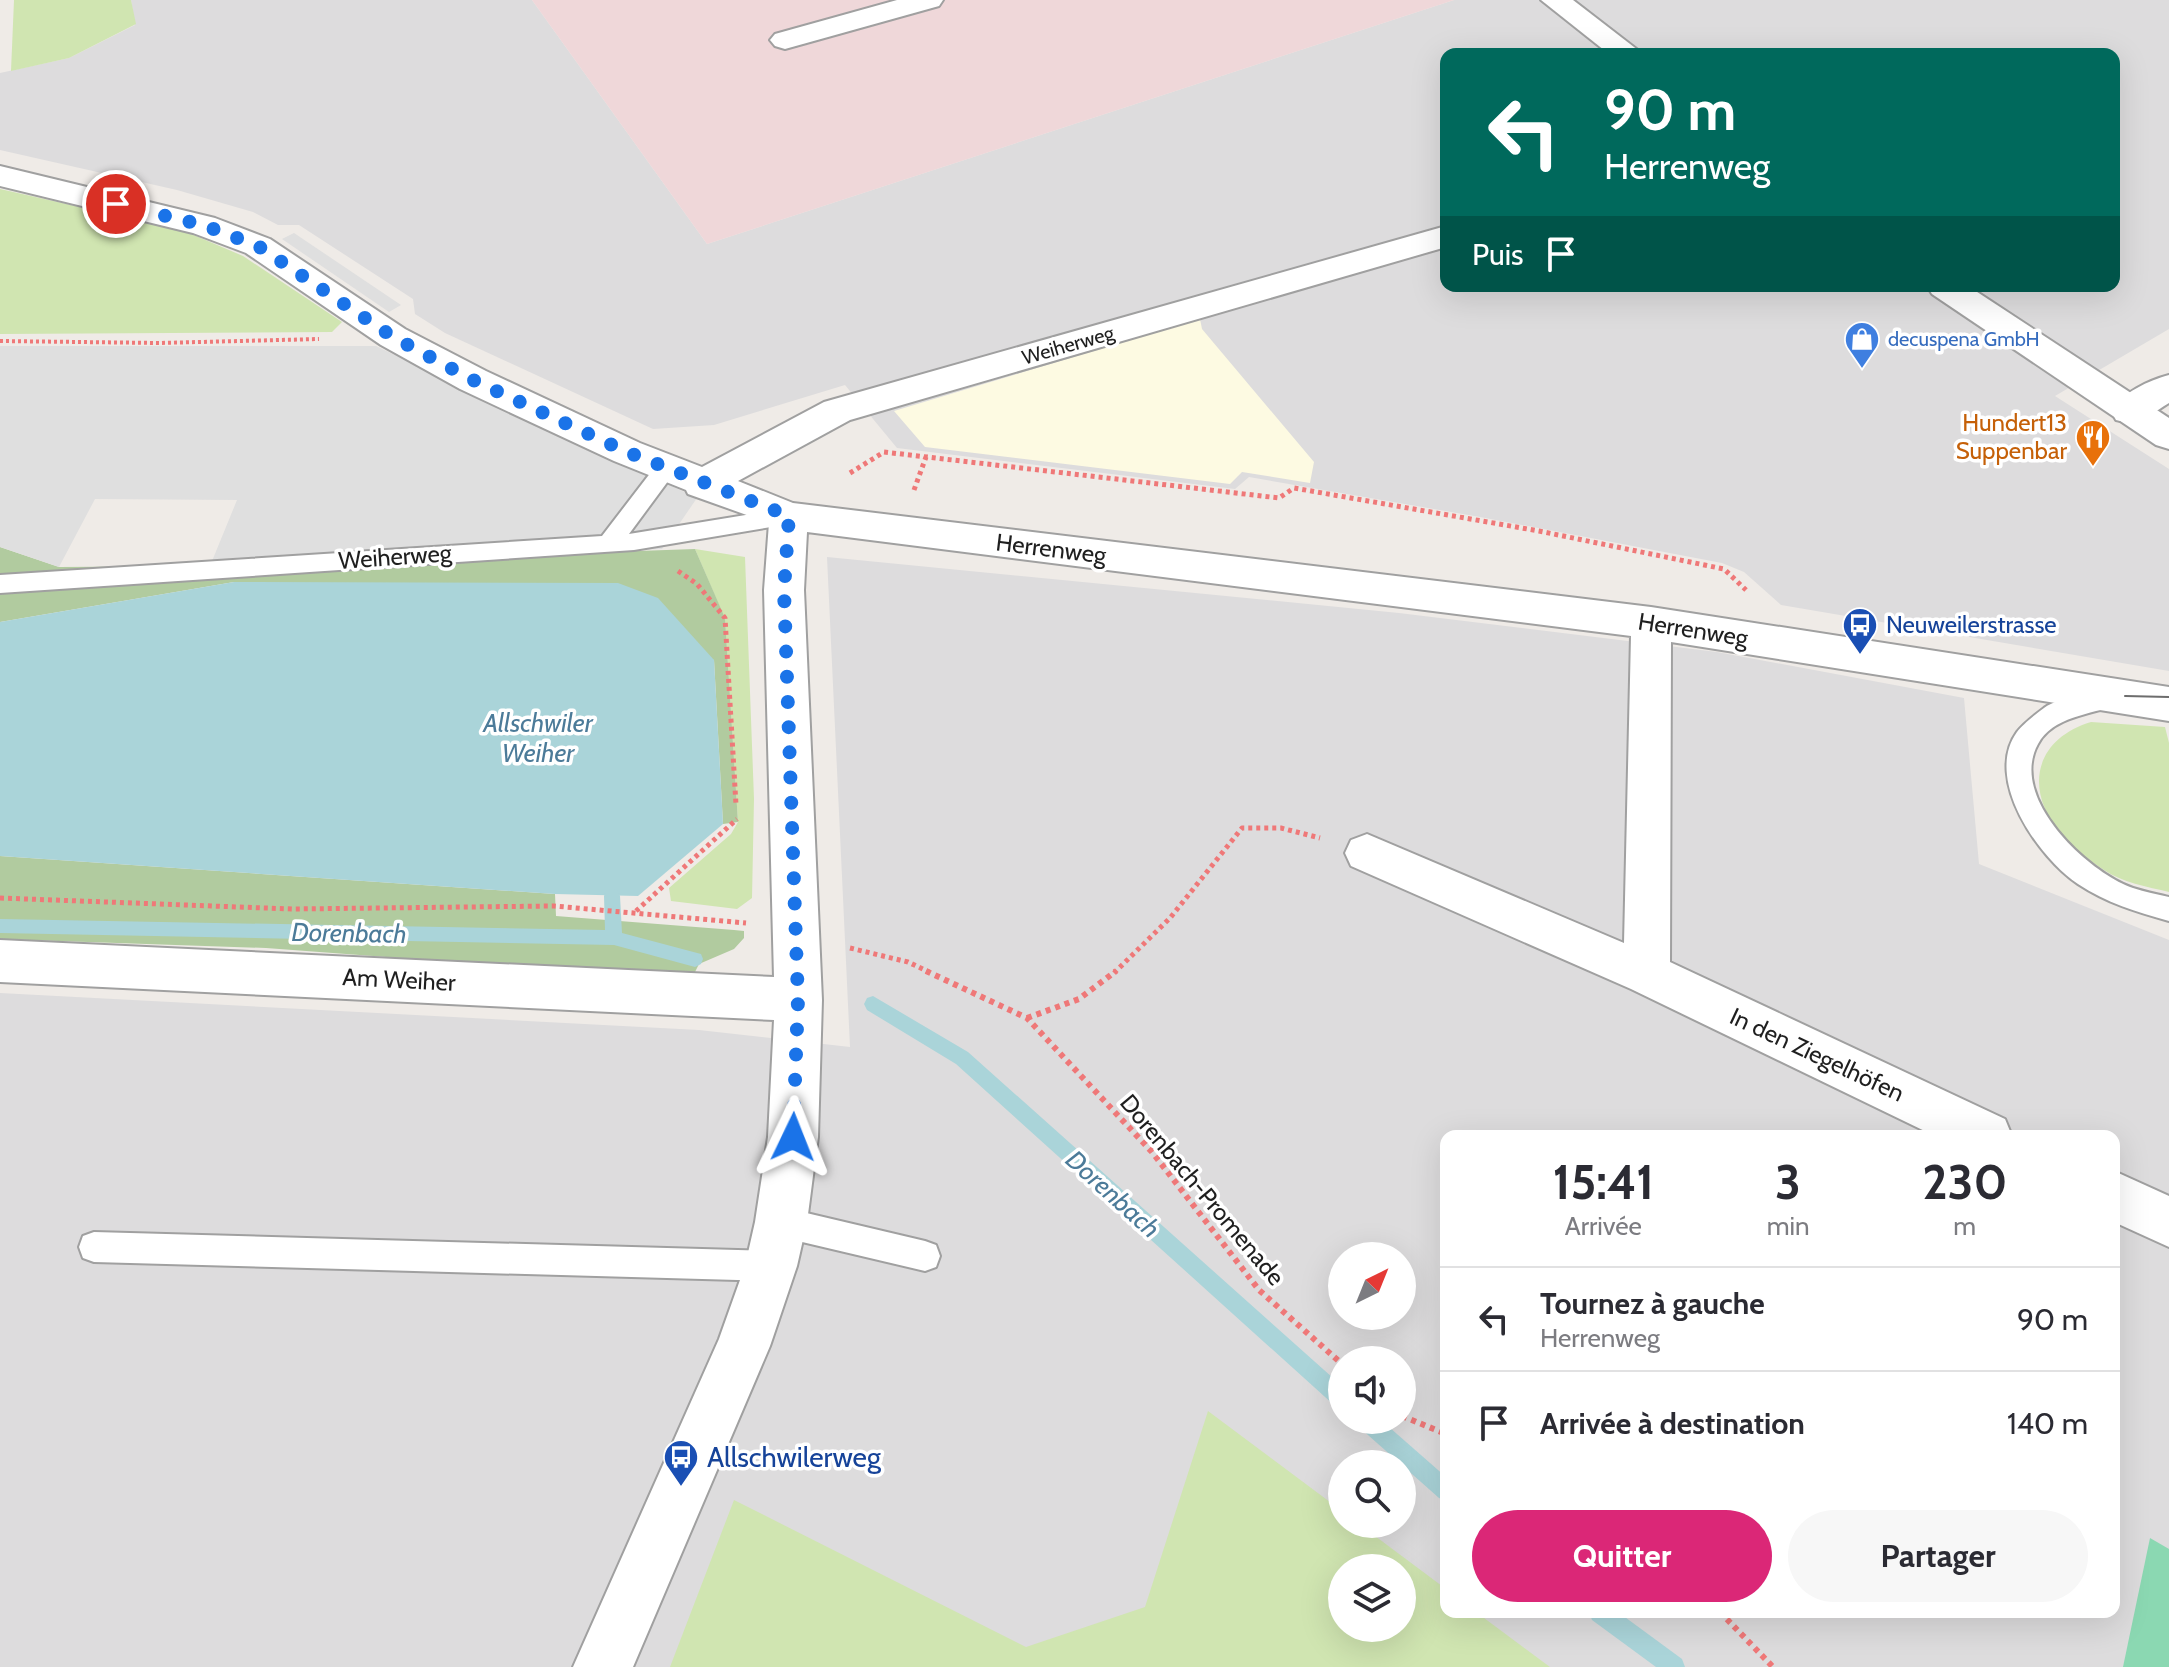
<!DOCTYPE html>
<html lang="fr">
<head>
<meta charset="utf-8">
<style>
  :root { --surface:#fff; --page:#f7f7f7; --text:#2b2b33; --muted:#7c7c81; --line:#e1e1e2; --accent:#db2777 }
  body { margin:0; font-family:Cabin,sans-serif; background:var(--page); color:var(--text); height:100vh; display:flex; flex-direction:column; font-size:30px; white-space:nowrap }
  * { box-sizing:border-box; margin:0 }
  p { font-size:26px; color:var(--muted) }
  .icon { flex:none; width:44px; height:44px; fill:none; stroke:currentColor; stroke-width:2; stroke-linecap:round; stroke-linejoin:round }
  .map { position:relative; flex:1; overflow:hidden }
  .panel { position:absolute; left:1440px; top:1130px; width:680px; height:488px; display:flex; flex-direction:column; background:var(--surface); border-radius:16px; box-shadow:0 8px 32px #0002 }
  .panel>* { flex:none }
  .hud { position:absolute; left:1440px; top:48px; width:680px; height:244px; border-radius:16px; box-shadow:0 8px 32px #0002; background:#00695c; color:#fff; overflow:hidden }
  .needle { width:52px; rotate:43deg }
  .controls { position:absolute; left:1328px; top:1242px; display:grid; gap:16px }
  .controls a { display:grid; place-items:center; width:88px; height:88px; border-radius:50%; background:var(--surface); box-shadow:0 8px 32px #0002; font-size:40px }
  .pin { position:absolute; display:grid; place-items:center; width:68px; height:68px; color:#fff; margin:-34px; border:4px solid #fff; border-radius:50%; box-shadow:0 2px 8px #0007 }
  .me { position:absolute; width:88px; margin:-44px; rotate:2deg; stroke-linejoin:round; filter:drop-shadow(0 0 6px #0008) }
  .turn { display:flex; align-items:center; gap:28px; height:168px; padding:0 32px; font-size:36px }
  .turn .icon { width:104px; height:104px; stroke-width:2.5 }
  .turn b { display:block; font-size:56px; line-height:68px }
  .then { display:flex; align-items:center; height:76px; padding:0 32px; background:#0003; gap:16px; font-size:30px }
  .eta { display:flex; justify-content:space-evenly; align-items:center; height:136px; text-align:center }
  .eta b { font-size:48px; font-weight:700; line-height:56px }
  .button { display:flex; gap:16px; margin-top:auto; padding:16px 32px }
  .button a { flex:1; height:92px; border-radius:48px; background:var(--accent); color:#fff; font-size:32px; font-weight:700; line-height:92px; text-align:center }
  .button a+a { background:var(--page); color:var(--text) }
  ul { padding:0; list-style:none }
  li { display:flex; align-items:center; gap:24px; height:104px; padding:0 32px; border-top:2px solid var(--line) }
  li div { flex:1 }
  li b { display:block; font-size:30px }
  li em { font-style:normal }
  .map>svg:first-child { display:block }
  .residential { fill:#dddcdd; fill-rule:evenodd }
  .commercial { fill:#efd7d9 }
  .education { fill:#fdfae2 }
  .grass { fill:#d0e5b1; fill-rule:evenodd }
  .forest { fill:#b1cb9f }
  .pitch { fill:#8bd8b2 }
  .parking { fill:#dfdfdf }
  .water { fill:#aad4d9 }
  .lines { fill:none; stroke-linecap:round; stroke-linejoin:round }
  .stream { fill:#aad4d9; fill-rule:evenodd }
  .service-casing { stroke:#a0a0a0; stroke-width:4 }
  .minor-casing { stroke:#a0a0a0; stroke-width:4 }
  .tertiary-casing { stroke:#a0a0a0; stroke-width:4 }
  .path-far2 { stroke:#ef7878; stroke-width:4; stroke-dasharray:3 3; stroke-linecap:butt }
  .path-far1 { stroke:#ef7878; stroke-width:5; stroke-dasharray:4 4; stroke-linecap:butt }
  .path { stroke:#ef7878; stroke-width:6; stroke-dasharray:5 5; stroke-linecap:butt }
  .service { fill:#fff; fill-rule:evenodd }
  .minor { fill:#fff; fill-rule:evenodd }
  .tertiary { fill:#fff; fill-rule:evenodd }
  .tram { stroke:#6d6d6d; stroke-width:2 }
  .route { stroke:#1a73e8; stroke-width:14; stroke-dasharray:0 25.2 }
  .labels { text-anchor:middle; stroke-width:7; stroke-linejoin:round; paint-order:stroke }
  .far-shop-label { font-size:20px; fill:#366cbe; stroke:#fff; text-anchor:start }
  .far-street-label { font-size:20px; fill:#1f1f1f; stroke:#fff }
  .food-label { font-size:24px; fill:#c56008; stroke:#fff; text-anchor:end }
  .street-label { font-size:24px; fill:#1f1f1f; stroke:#fff }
  .transit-label { font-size:24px; fill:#164399; stroke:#fff; text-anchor:start }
  .water-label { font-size:26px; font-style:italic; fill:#4c7b99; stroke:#fff }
  .near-transit-label { font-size:28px; fill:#164399; stroke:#fff; text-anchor:start }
</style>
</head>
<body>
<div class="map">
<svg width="2169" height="1667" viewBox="0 0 2169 1667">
  <rect width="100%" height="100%" fill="#efebe7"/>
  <!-- residential -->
  <g class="residential">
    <path d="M131 0H532L707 244 1454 0H2169V329L2055 396 2169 469V671L1781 605 1744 572 1722 563 1480 517 1249 477 1235 489 897 448 845 385 714 425 653 429 445 333 415 314 413 299 299 225H278L253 212 177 190 0 150V73L69 58 135 25ZM1446 54H2114V286H1446Z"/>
    <path d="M827 557 1399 613 1717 652 1964 698 1979 864 2169 940V1667H0V993L699 1030 850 1047ZM1446 1136H2114V1612H1446ZM1342 1256H1402V1316H1342ZM1342 1360H1402V1420H1342ZM1342 1464H1402V1524H1342ZM1342 1568H1402V1628H1342Z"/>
  </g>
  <!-- commercial -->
  <polygon class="commercial" points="532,0 1454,0 707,244"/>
  <!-- education -->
  <polygon class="education" points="1200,319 1202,329 1314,462 1310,483 1242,472 1230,484 925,447 894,411"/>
  <!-- grass -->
  <g class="grass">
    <polygon points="14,0 131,0 136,24 69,58 11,71"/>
    <polygon points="0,189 182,230 243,256 342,322 332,332 0,334"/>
    <polygon points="695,549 745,557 754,799 752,898 737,909 671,901 669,888 731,834 738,822 725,619"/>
    <path d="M2091 722 2165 727 2169 743V892C2148 887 2121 882 2104 870 2089 860 2072 848 2061 834 2023 789 2035 739 2091 722Z"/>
    <path d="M1208 1411 1342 1511V1524H1359L1446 1589V1612H1476L1550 1667H670L734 1500 1026 1647 1145 1607ZM1402 1568V1628H1342V1568Z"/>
  </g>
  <!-- forest -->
  <g class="forest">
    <polygon points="0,547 59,567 210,566 695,549 725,618 738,822 723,824 714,660 234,582 0,622"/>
    <polygon points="0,856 555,894 556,916 734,930 744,931 744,938 734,949 699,964 691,980 266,948 0,939"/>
  </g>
  <!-- pitch -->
  <polygon class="pitch" points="2150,1538 2169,1549 2169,1667 2123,1667"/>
  <!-- parking -->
  <g class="parking">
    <polygon points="294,233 401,305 389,312 282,239"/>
    <polygon points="0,346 376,346 697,498 662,549 210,566 237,500 95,499 59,567 0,547"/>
  </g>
  <!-- water -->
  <polygon class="water" points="234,582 618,583 658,598 714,660 723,824 638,896 555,894 0,856 0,622"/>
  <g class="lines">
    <!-- stream -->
    <g class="stream">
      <polygon points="612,889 618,891 620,896 622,933 701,954 703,959 701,964 695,967 614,945 0,933 0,919 605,930 604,896 606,891"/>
      <polygon points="873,996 968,1052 1342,1386 1342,1409 1335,1406 956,1064 867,1010 864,1004 867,998"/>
      <polygon points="1356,1420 1381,1420 1446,1477 1446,1501 1439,1498 1359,1427"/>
      <polygon points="1589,1612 1618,1612 1682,1659 1685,1667 1656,1667 1592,1620"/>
    </g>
    <!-- service casing -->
    <g class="service-casing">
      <g id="service">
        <polygon points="666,461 674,463 677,469 629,534 789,508 797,510 800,516 797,522 789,524 634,550 0,593 0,575 602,536 658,463"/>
        <path d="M2109 688 2118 691 2121 698 2118 705C2091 714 2052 717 2038 744 2008 798 2088 872 2133 888 2145 892 2157 894 2169 897V921C2136 912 2107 903 2078 884 2039 858 1983 779 2017 732 2023 724 2036 714 2044 708 2061 696 2090 694 2109 688Z"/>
        <polygon points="781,1207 925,1241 936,1245 940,1256 936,1267 925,1271 781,1237 770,1233 766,1222 770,1211"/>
        <polygon points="94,1232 771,1251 782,1255 786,1266 782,1277 771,1281 94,1262 83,1258 79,1247 83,1236"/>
      </g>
    </g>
    <!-- minor casing -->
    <g class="minor-casing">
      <g id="minor">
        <polygon points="897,0 943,0 939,6 785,49 775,46 770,40 775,34"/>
        <polygon points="0,166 215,218 270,239 405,329 486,371 640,443 702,467 824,402 1446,226 1446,247 850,420 738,481 793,503 1651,607 2169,687 2169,721 1671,642 1670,962 2005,1119 2012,1136 1935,1136 1631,989 1351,866 1345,853 1351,840 1367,834 1624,943 1631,636 807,532 804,590 822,1000 818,1137 807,1222 797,1266 770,1346 633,1667 573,1667 719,1339 745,1266 755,1222 768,1137 774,1020 0,982 0,940 774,977 764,590 769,523 688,494 686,490 614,461 460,389 381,345 246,253 193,233 0,186"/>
        <path d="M2169 375V403C2151 414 2138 426 2116 420L2111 411C2121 393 2150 380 2169 375Z"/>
        <polygon points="2114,1171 2169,1196 2169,1247 2114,1222"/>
      </g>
    </g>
    <!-- tertiary casing -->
    <g class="tertiary-casing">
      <g id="tertiary">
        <polygon points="1541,0 1573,0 1643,54 1609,54"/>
        <polygon points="1927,286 1968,286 2169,418 2169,449 2156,445 1932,294"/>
      </g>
    </g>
    <!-- path-far2 -->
    <polyline class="path-far2" points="0,341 159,343 319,339"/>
    <!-- path-far1 -->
    <g class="path-far1">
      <polyline points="850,473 884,452 1279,498 1294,488 1539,531 1724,569 1746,590"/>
      <polyline points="914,490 926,457"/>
      <polyline points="678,571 697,584 725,618 736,805"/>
      <polyline points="0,898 292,909 554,906 746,923"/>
      <polyline points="636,911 737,819"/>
      <polyline points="850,948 908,962 931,973"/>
      <polyline points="1114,973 1170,918 1242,828 1281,828 1320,838"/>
    </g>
    <!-- path -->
    <g class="path">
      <polyline points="926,971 1027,1018 1152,1152 1259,1290 1342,1364"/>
      <polyline points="1027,1018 1079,999 1116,971"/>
      <polyline points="1402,1416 1446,1434"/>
      <polyline points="1720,1612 1773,1667"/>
    </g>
    <!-- service -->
    <use href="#service" class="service"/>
    <!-- minor -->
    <use href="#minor" class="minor"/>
    <!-- tertiary -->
    <use href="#tertiary" class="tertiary"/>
    <!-- tram -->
    <polyline class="tram" points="2125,696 2169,697"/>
  </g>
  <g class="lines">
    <!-- route -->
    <polyline class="route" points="116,204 203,225 258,246 393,337 473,380 627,452 789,516 784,590 798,1000 793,1137"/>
  </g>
  <!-- icons -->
  <defs>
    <g id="shop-pin" transform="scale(1.8)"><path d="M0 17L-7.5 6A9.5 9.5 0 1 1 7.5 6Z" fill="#3f7fe0" stroke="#fff"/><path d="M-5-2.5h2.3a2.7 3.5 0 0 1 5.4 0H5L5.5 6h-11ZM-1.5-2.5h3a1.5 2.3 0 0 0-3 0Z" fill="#fff"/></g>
    <g id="restaurant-pin" transform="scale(1.8)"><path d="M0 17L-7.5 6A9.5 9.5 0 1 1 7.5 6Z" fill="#e8710a" stroke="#fff"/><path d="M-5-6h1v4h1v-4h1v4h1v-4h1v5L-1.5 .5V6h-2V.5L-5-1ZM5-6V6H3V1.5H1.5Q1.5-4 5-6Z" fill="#fff"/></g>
    <g id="bus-pin" transform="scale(1.8)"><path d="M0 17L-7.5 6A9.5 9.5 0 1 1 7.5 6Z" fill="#1a4fb4" stroke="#fff"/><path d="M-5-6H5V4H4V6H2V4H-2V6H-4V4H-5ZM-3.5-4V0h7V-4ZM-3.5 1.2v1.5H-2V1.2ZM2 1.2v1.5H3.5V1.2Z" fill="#fff"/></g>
  </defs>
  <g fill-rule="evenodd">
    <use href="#shop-pin" x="1862" y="339"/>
    <use href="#restaurant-pin" x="2093" y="437"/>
    <use href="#bus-pin" x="1860" y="625"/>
    <use href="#bus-pin" x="681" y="1457"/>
  </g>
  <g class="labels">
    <!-- far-shop labels -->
    <g class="far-shop-label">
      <text x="1888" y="346">decuspena GmbH</text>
    </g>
    <!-- far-street labels -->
    <g class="far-street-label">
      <text transform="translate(1068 345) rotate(-16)" y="7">Weiherweg</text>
    </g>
    <!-- food labels -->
    <g class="food-label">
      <text x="2067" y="431">Hundert13<tspan x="2067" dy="28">Suppenbar</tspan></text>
    </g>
    <!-- street labels -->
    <g class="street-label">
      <text transform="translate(1051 549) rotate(7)" y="8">Herrenweg</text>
      <text transform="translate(395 557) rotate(-4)" y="8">Weiherweg</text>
      <text transform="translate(1693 630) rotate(9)" y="8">Herrenweg</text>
      <text transform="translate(399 980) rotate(3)" y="8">Am Weiher</text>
      <text transform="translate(1817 1055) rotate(25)" y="8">In den Ziegelhöfen</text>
      <text transform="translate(1202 1190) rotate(50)" y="8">Dorenbach-Promenade</text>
    </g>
    <!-- transit labels -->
    <g class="transit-label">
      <text x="1886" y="633">Neuweilerstrasse</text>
    </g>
    <!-- water labels -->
    <g class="water-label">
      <text x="538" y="732">Allschwiler<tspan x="538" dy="30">Weiher</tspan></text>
      <text transform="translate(349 933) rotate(1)" y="9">Dorenbach</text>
      <text transform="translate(1113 1194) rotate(42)" y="9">Dorenbach</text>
    </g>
    <!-- near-transit labels -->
    <g class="near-transit-label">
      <text x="707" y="1467">Allschwilerweg</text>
    </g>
  </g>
</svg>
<div class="controls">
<a><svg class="needle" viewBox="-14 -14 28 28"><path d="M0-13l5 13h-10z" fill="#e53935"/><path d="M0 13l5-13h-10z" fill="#7c7c81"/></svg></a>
<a><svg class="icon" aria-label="sound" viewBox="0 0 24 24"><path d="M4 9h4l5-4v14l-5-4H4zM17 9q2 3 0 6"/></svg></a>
<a><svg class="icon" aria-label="search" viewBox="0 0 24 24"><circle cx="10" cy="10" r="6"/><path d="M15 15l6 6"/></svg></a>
<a><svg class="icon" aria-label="layers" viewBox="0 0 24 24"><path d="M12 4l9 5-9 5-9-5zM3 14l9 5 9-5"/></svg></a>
</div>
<div class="pin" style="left:116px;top:204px;background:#d93025"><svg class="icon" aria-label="arrive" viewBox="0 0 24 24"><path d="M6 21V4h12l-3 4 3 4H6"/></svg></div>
<svg class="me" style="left:793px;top:1137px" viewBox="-20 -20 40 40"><path d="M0-17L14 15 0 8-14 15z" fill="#1a73e8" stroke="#fff" stroke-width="4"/></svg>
<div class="hud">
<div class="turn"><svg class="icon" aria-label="left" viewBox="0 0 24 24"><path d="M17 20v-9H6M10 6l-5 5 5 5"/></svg><div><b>90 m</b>Herrenweg</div></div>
<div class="then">Puis<svg class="icon" aria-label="arrive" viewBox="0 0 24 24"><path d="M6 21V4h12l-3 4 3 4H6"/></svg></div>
</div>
<section class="panel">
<div class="eta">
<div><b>15:41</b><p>Arrivée</p></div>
<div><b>3</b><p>min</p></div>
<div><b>230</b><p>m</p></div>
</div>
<ul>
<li><svg class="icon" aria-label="left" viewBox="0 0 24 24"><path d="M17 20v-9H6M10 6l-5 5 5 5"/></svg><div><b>Tournez à gauche</b><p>Herrenweg</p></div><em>90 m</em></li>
<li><svg class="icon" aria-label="arrive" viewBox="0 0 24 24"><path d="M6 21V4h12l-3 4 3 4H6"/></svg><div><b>Arrivée à destination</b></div><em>140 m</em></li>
</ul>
<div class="button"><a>Quitter</a><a>Partager</a></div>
</section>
</div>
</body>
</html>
